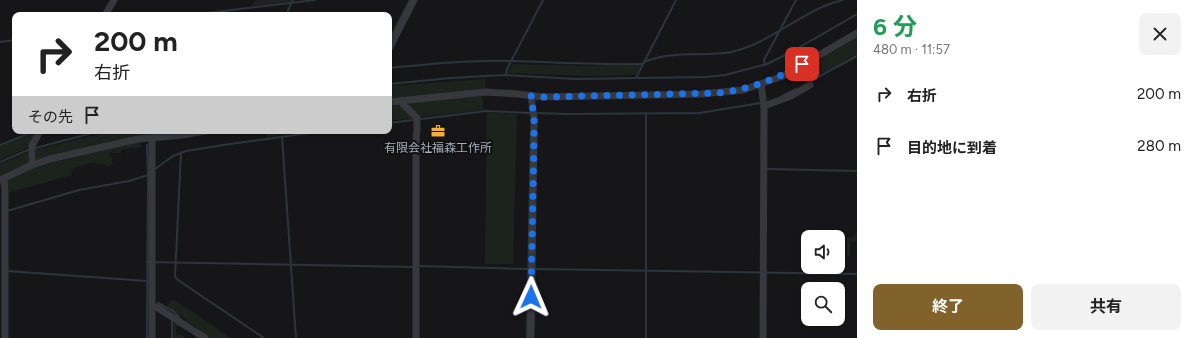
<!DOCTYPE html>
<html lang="ja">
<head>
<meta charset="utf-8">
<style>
  :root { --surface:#fff; --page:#f2f2f2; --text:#222; --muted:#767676; --accent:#80622a }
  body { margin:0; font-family:Figtree,"Noto Sans JP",sans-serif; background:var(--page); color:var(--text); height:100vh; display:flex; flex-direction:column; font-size:15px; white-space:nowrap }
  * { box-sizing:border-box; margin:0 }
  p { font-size:13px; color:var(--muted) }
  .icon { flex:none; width:22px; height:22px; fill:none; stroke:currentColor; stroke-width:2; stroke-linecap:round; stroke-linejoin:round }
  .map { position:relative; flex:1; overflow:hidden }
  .details { display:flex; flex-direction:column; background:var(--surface); width:340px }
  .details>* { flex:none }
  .banner { position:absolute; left:12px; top:12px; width:380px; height:122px; border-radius:8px; box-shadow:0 1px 3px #0004; background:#fff; color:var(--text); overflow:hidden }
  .tools { position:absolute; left:801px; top:230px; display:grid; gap:8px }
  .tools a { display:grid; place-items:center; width:44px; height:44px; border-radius:8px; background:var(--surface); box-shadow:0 1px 3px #0004; font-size:20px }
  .pin { position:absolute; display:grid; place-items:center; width:34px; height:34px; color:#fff; margin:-17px; border-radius:8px; box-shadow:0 2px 6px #0006 }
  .me { position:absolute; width:44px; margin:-22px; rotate:1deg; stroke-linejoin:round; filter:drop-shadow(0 0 3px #0008) }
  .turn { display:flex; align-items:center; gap:14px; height:84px; padding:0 16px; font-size:18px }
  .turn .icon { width:52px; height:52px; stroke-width:2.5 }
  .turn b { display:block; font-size:28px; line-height:34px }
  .then { display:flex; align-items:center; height:38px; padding:0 16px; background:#0003; gap:8px; font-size:15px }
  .round { display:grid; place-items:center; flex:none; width:42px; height:42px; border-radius:8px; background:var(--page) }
  .overview { display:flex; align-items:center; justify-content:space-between; height:68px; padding:0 16px }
  h1 { font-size:24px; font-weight:700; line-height:30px; color:#1e9e55 }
  .cta { display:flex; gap:8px; margin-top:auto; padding:8px 16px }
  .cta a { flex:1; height:46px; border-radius:8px; background:var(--accent); color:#fff; font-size:16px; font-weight:700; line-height:46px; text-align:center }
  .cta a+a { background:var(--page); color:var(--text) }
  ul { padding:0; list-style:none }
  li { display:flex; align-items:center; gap:12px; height:52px; padding:0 16px }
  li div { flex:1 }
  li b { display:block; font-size:15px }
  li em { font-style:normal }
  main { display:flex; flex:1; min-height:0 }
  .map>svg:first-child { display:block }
  .built { fill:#222225 }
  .green { fill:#1c231d }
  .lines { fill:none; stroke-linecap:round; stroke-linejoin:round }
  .stream { stroke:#2c353c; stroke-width:2 }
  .street { stroke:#37383d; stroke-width:7 }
  .route { stroke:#1a73e8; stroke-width:7; stroke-dasharray:0 12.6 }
  .labels { text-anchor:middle; stroke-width:4; stroke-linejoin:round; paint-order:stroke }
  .poi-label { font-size:12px; fill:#a8adb8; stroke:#111113 }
</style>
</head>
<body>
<main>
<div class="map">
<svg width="857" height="338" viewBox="0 0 857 338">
  <rect width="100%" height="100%" fill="#161618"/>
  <!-- built -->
  <polygon class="built" points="256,0 293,0 292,1 252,6"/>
  <!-- green -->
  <g class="green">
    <polygon points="857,36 857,55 823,73 816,63 823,59 821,56 831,51 833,54 832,50"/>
    <polygon points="513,64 583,66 641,65 636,75 584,76 509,73 509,69"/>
    <polygon points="485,79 485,90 392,99 392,95 389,95 389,86"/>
    <polygon points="482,95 484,110 419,117 406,104 408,102"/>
    <polygon points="396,103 402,106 414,118 389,121 389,104"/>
    <polygon points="487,113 517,114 513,264 485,264"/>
    <polygon points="111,131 146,131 147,135 36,160 36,150"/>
    <polygon points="267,131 310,131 267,137"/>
    <polygon points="37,132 29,147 0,160 0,146"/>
    <path d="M140 142 141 147 121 150V153H109L110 157H112L113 165 105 166V164L96 165 95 162C90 163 73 168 71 170L72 175 7 193 6 180 36 167 50 163Z"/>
    <polygon points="29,152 28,165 0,177 0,164"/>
    <polygon points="857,235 857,245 857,241 850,241 850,256 847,256 847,238 851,238"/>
    <polygon points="173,299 231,338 211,338 167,306"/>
    <polygon points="174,321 181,326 176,326 176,334 181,335 185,338 173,338"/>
  </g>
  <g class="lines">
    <!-- stream -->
    <g class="stream">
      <polyline points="190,15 315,0"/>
      <polyline points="286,15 293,0"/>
      <polyline points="392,35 410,0"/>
      <polyline points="0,42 15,40"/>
      <path d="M644 62C663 54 687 54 708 54 717 53 727 54 735 51 774 41 804 9 843 0"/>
      <polyline points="765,65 764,60 796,0"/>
      <path d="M389 68C430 64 470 60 511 61 555 62 599 65 643 64"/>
      <polyline points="506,75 507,69 543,0"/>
      <polyline points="636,78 676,0"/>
      <polyline points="809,82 857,56"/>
      <polyline points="389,84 451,78 504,75 576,79 705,77 725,75 767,64 793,51 857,14"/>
      <polyline points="782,96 796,89"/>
      <polyline points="535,113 567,114 699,113 761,103"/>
      <polyline points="646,114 646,338"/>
      <polyline points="389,123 486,111 531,113"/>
      <polyline points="147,131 148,134"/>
      <polyline points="282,137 296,338"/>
      <polyline points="0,145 35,131"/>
      <polyline points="181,152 175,277 178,280 264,338"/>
      <polyline points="0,162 28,150 100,131"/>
      <polyline points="155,169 173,156 186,151 230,144 324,131"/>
      <polyline points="767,169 857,171"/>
      <polyline points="7,211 79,190 129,181 148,175 147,145"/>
      <polyline points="147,262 413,267"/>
      <polyline points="418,266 530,269"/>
      <polyline points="534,269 857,274"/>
      <polyline points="7,271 147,281"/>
      <polyline points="158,303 173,311 179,317"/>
      <polyline points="147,338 148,175"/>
      <polyline points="172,338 172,321 173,319"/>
      <polyline points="527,338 531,130"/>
    </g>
    <!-- street -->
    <g class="street">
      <polyline points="105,15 114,0"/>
      <polyline points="389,49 414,0"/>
      <polyline points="761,84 764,106 763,338"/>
      <polyline points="402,100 403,104 417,118 417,128 416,142 416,338"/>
      <polyline points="389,102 486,92 518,94 543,97 701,94 743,90 783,76 857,33"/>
      <polyline points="764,106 791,96 810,85"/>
      <polyline points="152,138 152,338"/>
      <polyline points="32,165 32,146 40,131"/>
      <polyline points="4,179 5,192 5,338"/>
      <polyline points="0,180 32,165 50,159 138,139 182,135 206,131"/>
      <polyline points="153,306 158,308 205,338"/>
      <polyline points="531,338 534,134 534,118 531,96"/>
    </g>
  </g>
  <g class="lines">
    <!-- route -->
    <path class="route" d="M531 297 534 134V118L531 96 543 97 718 93C750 89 775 80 802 64"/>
  </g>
  <!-- icons -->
  <defs>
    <g id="office-bare" transform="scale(1.08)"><path d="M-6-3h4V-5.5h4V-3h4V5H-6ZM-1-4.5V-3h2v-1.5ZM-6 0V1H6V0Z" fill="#f2b134" stroke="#111113" stroke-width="2.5" paint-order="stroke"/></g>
  </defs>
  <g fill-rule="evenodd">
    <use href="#office-bare" x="438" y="131"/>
  </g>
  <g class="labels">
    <!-- poi labels -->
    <g class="poi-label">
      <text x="438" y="152">有限会社福森工作所</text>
    </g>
  </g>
</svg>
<div class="tools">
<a><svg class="icon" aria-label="sound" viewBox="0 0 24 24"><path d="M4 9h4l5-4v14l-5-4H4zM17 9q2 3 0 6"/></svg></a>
<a><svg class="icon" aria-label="search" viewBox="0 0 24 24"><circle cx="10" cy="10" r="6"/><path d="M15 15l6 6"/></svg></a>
</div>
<div class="pin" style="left:802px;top:64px;background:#d93025"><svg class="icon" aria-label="arrive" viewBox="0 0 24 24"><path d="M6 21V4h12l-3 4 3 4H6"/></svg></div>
<svg class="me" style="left:531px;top:297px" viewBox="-20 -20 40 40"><path d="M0-17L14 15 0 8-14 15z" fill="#1a73e8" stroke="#fff" stroke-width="4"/></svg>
<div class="banner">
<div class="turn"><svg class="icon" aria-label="right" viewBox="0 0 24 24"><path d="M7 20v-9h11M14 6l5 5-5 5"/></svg><div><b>200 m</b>右折</div></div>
<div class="then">その先<svg class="icon" aria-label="arrive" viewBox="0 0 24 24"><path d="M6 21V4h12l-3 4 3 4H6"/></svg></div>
</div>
</div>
<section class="details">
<div class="overview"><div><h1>6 分</h1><p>480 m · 11:57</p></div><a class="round"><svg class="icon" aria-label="close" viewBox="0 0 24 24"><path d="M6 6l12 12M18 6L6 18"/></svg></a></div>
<ul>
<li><svg class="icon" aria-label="right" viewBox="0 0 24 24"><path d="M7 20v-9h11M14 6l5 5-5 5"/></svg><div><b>右折</b></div><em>200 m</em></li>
<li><svg class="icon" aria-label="arrive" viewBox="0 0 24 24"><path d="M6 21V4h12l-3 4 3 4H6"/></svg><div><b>目的地に到着</b></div><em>280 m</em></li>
</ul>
<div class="cta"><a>終了</a><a>共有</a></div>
</section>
</main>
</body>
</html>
